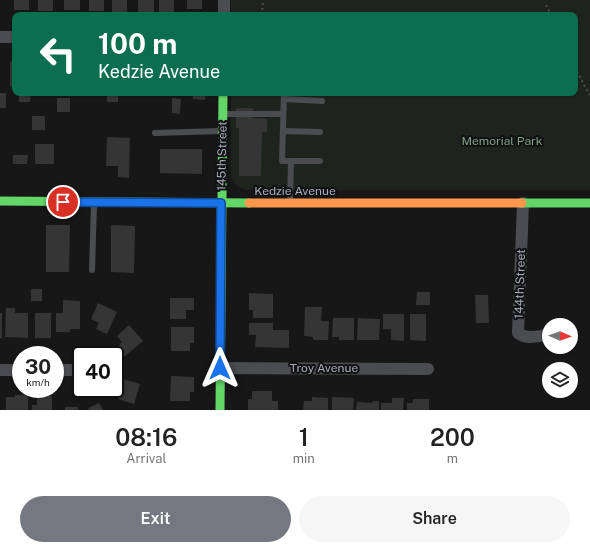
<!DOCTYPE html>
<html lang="en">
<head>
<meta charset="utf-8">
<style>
  :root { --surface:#fff; --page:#f6f6f6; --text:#222; --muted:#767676; --accent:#757880 }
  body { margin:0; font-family:"Public Sans",sans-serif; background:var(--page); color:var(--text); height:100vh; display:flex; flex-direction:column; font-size:15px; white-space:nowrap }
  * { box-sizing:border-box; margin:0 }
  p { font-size:13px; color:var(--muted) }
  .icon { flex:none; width:22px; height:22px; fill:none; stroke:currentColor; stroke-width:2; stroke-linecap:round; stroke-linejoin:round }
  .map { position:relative; height:410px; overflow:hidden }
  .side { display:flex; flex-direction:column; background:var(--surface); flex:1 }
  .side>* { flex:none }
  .top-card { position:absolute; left:12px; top:12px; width:566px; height:84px; border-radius:8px; box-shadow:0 1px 3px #0004; background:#0b6e4f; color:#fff; overflow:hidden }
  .needle { width:26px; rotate:92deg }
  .tools { position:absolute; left:542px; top:318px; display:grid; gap:8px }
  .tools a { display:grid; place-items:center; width:36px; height:36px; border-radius:50%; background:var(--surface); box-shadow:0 1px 3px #0004; font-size:20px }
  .speed { position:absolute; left:12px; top:346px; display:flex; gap:8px; font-size:20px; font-weight:700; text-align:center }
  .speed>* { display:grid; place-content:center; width:52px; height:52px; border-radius:50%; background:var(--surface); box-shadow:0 1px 3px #0004; line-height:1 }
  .speed small { font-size:10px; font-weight:400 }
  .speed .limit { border:2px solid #111; border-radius:6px; background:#fff; color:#111 }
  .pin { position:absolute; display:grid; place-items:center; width:34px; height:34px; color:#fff; margin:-17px; border:2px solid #fff; border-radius:50%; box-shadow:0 1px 4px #0007 }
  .me { position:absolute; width:44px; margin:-22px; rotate:0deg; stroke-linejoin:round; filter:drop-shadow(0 0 3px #0008) }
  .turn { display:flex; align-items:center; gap:14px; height:84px; padding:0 20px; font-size:18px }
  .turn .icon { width:52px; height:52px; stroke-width:2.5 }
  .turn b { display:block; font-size:28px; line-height:34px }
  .eta { display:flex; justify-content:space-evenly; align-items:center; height:68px; text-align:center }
  .eta b { font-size:24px; font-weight:600; line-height:28px }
  .button { display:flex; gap:8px; margin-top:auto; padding:8px 20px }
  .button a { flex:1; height:46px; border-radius:24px; background:var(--accent); color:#fff; font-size:16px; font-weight:600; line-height:46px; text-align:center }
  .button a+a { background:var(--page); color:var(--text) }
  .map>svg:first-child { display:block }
  .green { fill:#1d241e }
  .building { fill:#353536 }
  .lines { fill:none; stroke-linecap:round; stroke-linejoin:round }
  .path { stroke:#4d4e52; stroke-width:2; stroke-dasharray:2 3; stroke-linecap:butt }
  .lane { stroke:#4b4c50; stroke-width:6 }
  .street { stroke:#4b4c50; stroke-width:12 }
  .fast { stroke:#63d668; stroke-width:9 }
  .slow { stroke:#ff974d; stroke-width:9 }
  .route-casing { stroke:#114b97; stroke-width:10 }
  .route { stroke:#1a73e8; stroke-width:7 }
  .labels { text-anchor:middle; stroke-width:4; stroke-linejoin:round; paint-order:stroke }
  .park-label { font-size:12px; fill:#7fa381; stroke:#111113 }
  .street-label { font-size:12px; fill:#a8adb8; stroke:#111113 }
</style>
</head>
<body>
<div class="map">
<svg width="590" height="410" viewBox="0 0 590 410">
  <rect width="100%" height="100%" fill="#171717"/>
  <!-- green -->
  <path class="green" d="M231 0H590V190H246C237 186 233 185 231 175V93H575V15H231Z"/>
  <!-- building -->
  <g class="building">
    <rect x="14" y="0" width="15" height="10"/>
    <rect x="38" y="0" width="15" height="11"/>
    <rect x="64" y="0" width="16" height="10"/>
    <rect x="89" y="0" width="15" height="11"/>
    <rect x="112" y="0" width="15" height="12"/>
    <rect x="138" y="0" width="16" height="13"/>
    <rect x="159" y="0" width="15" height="12"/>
    <rect x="187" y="0" width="15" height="9"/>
    <polygon points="10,61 15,62 15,87 10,86"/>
    <rect x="0" y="93" width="6" height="15"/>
    <polygon points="19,93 31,93 30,102 19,102"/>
    <rect x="32" y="93" width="11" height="3"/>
    <rect x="107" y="93" width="11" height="9"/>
    <polygon points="193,93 206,93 205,100 193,99"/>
    <rect x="57" y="98" width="13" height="14"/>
    <polygon points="172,98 181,99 180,114 172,113"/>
    <polygon points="236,108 253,108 252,118 267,119 267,132 262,132 261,176 239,176 239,128 236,128"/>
    <rect x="32" y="116" width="13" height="14"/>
    <polygon points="107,137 130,138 129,178 118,177 118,166 106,166"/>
    <rect x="35" y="144" width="19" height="20"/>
    <polygon points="160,149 202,149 202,174 160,173"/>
    <polygon points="13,155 28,155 27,164 13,164"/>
    <polygon points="46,225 70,225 69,272 46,272"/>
    <polygon points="111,225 135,226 134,273 111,272"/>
    <rect x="31" y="289" width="11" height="12"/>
    <polygon points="417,292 430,292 430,305 416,305"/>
    <polygon points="249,293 273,294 273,318 253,318 253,310 249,310"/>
    <polygon points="475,295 488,295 489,323 476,323"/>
    <polygon points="170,298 194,298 194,310 186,310 186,319 170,319"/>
    <polygon points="63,300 80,301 80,329 70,329 70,332 56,332 56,313 63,313"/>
    <polygon points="98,303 117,312 107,334 96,329 99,323 91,319"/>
    <polygon points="305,307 322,307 321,321 329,321 328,340 313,340 313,337 304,336"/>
    <polygon points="6,308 15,308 15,313 28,313 28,338 5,337"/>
    <rect x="0" y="313" width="2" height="25"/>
    <rect x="35" y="313" width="16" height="25"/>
    <polygon points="383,314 404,314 404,341 391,340 391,329 383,329"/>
    <polygon points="410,314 426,314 426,341 410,340"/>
    <polygon points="333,318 354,318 354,340 339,340 339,337 332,337"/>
    <polygon points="358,318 380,319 379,340 357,340"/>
    <polygon points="249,323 273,323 273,330 289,330 289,348 255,347 256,335 249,335"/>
    <polygon points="129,325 143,341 124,357 117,348 122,342 117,336"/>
    <polygon points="171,327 194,327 194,343 190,343 190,351 171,351"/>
    <polygon points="171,376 194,377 194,392 190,392 190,401 170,401"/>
    <polygon points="117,377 140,384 134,404 118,399 121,390 115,388 115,383"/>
    <polygon points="252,391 272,391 272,401 278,401 278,410 248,410 248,399 252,399"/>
    <polygon points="15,395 28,395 28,410 6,410 6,397 15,397"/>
    <polygon points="37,395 52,396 52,410 32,410 32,405 37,405"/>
    <polygon points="312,397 328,398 328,410 303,410 304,401 312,401"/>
    <polygon points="332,397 354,398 353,410 332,410"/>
    <polygon points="392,398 404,398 403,410 381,410 381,403 392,403"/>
    <polygon points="413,399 429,399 429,410 407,410 407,403 413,403"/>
    <polygon points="373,401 379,401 379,410 356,410 357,402 372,403"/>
    <polygon points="99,403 103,410 89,410 88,408"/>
    <rect x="65" y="407" width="13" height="3"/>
  </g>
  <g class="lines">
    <!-- path -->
    <g class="path">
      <polyline points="546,5 551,15"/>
      <polyline points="262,15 263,0"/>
      <polyline points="575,67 584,85 590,95"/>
    </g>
    <!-- lane -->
    <g class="lane">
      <polyline points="284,93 282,161 320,161"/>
      <polyline points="284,99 322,101"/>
      <polyline points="224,114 283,114"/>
      <polyline points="283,131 320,132"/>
      <polyline points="155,133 221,131"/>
      <polyline points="290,201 291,161"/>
      <polyline points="92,270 94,204"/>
    </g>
    <!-- street -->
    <g class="street">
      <polyline points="224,15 224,0"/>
      <polyline points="0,37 15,37"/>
      <path d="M523 203 518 333C527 340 538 336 549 335"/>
      <polyline points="220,368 428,369"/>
      <polyline points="0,370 21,370"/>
      <polyline points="55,370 75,370"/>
    </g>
    <!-- fast -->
    <g class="fast">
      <polyline points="0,201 249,203"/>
      <polyline points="522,203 590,203"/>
      <polyline points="220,410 223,93"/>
    </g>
    <!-- slow -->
    <polyline class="slow" points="249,203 522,203"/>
  </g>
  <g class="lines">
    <!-- route casing -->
    <g class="route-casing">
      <polyline id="route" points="63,202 221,203 220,368"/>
    </g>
    <!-- route -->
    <use href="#route" class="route"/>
  </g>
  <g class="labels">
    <!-- park labels -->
    <g class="park-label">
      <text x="502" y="145">Memorial Park</text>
    </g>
    <!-- street labels -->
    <g class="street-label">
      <text transform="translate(222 156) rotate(-89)" y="4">145th Street</text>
      <text x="295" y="195">Kedzie Avenue</text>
      <text transform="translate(520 284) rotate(-88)" y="4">144th Street</text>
      <text x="324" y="372">Troy Avenue</text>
    </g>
  </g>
</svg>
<div class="tools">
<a><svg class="needle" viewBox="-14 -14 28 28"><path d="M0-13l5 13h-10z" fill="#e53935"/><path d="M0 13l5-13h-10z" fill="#767676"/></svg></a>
<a><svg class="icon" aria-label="layers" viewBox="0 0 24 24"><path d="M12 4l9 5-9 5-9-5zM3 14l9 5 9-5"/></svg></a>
</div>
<div class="speed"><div>30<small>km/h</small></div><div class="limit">40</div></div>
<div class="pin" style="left:63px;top:202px;background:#d93025"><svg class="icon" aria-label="arrive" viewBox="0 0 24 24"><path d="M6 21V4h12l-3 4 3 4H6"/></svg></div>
<svg class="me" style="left:220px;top:368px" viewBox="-20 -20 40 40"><path d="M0-17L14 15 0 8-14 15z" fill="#1a73e8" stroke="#fff" stroke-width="4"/></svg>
<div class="top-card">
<div class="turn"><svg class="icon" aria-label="left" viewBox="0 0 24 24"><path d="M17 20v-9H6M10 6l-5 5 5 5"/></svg><div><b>100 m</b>Kedzie Avenue</div></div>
</div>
</div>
<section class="side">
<div class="eta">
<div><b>08:16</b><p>Arrival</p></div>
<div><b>1</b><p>min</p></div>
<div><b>200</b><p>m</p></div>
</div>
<div class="button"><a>Exit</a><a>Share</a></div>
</section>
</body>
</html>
